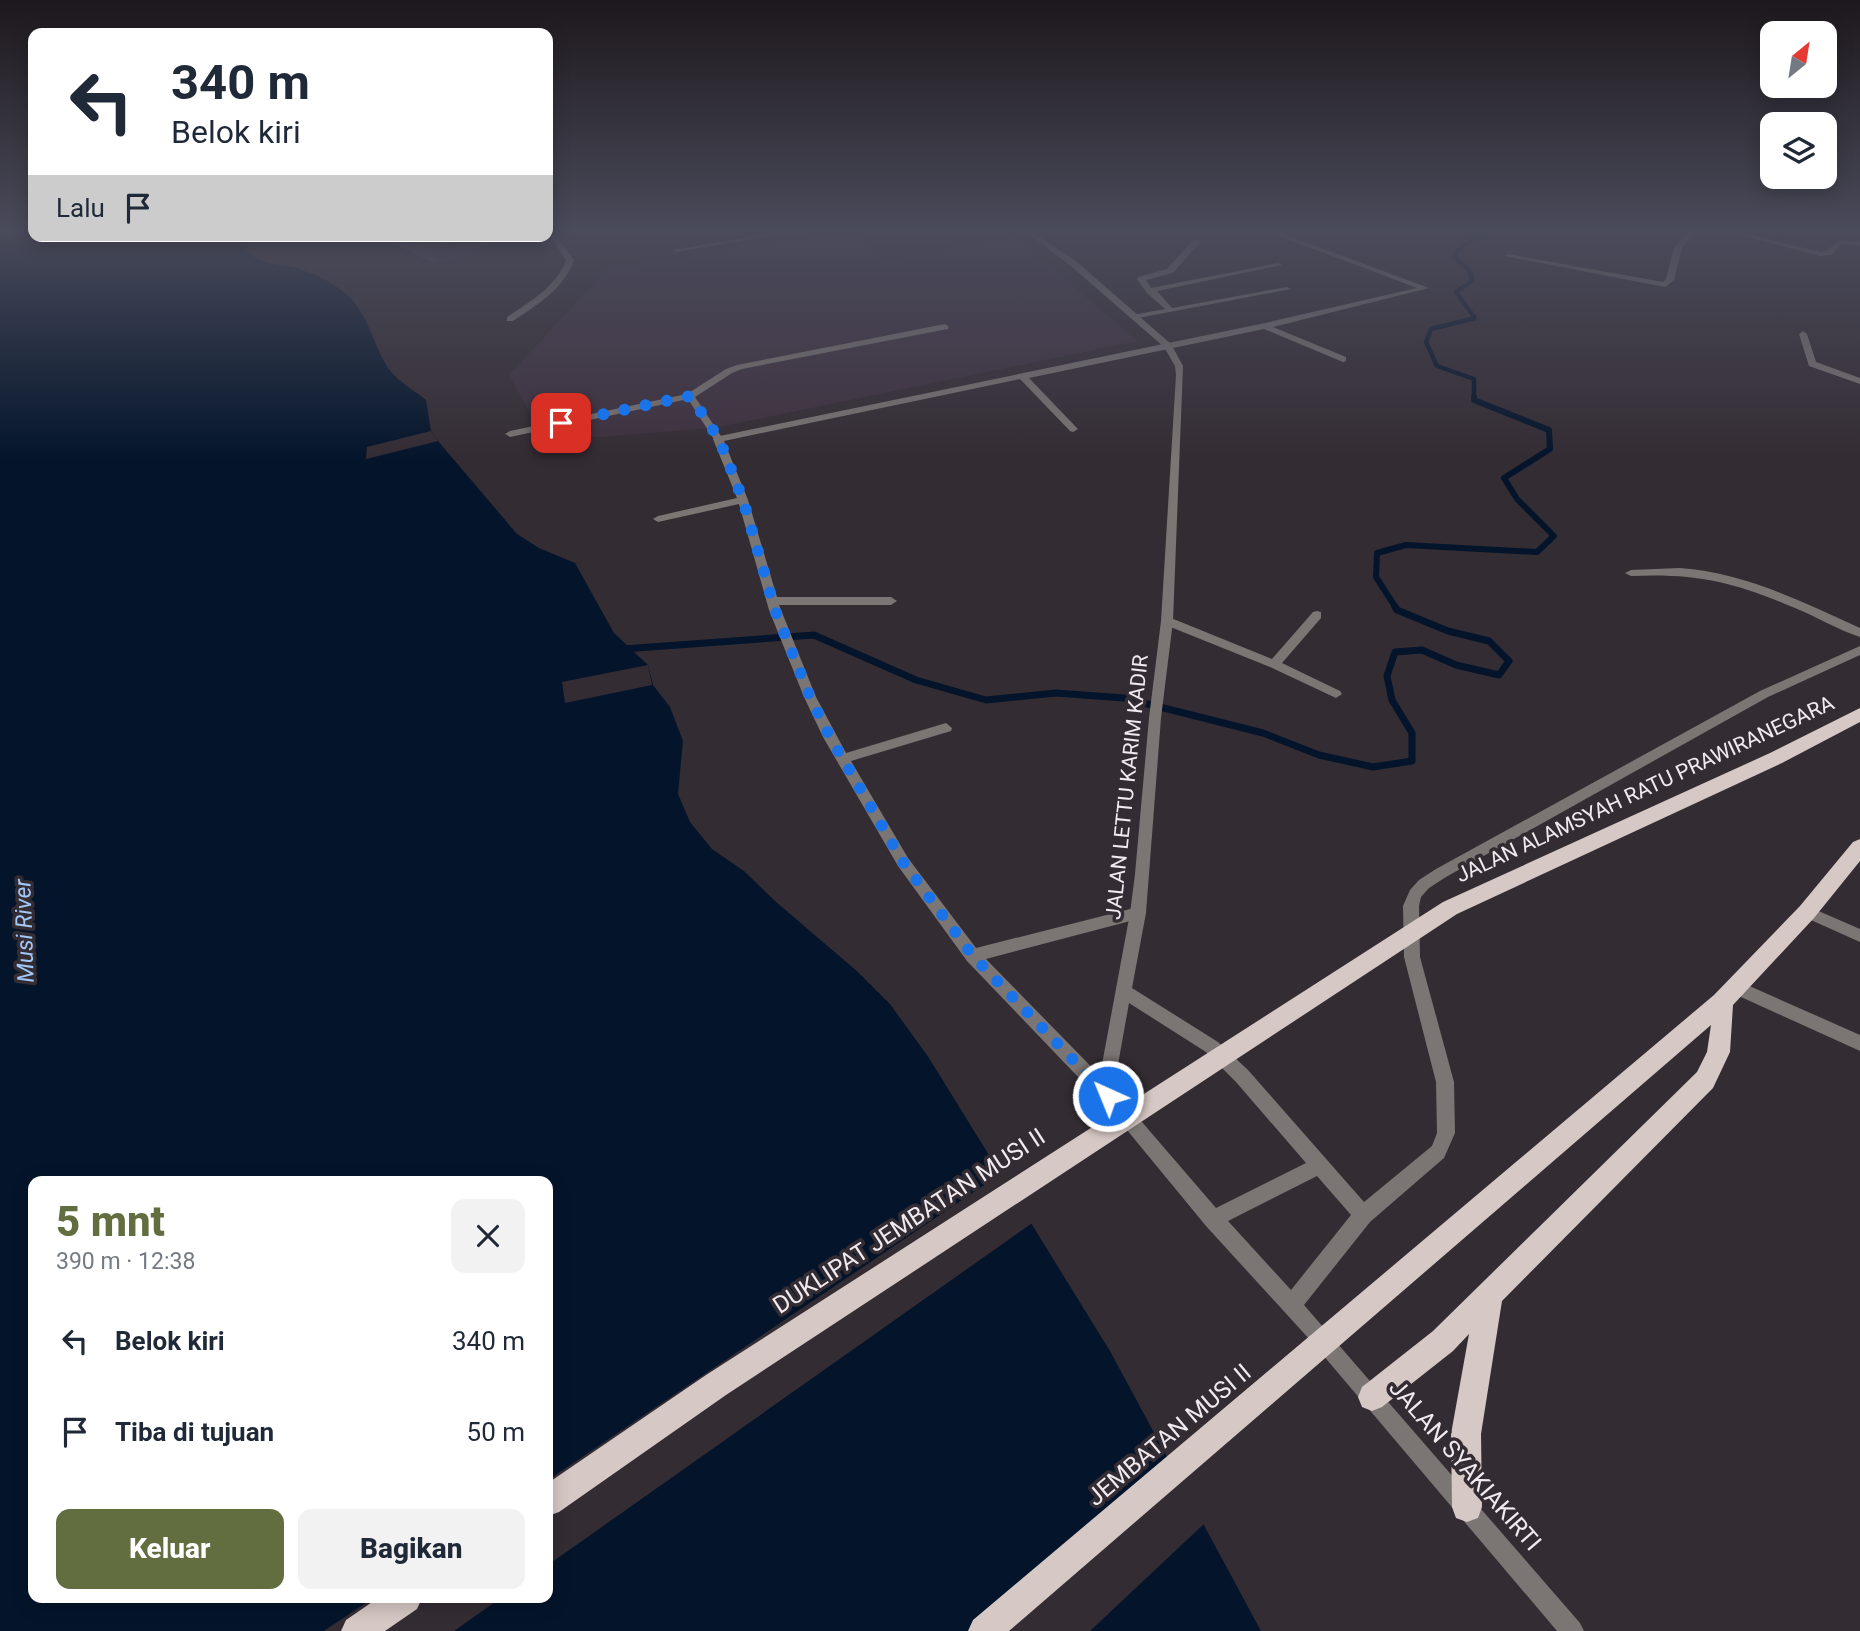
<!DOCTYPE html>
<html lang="id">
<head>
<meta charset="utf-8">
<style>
  :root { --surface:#fff; --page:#f2f2f3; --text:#1f2937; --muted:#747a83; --accent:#626e40 }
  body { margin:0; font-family:Roboto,sans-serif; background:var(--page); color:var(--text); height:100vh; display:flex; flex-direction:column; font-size:26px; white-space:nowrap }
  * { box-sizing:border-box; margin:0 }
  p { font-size:23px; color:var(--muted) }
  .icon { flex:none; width:38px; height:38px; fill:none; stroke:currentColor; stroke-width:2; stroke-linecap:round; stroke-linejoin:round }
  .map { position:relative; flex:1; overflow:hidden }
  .side { position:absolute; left:28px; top:1176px; width:525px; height:427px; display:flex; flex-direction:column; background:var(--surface); border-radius:14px; box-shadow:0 4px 18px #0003 }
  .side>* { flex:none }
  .banner { position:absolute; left:28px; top:28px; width:525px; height:214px; border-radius:14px; box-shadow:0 4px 18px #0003; background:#fff; color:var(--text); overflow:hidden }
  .needle { width:46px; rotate:30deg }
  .tools { position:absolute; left:1760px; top:21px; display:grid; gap:14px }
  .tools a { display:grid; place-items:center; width:77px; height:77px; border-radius:14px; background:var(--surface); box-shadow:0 4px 18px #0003; font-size:35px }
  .pin { position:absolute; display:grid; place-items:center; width:60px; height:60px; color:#fff; margin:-30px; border-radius:14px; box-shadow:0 4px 10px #0006 }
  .me { position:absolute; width:77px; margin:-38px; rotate:316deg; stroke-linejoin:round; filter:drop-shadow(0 0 5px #0008) }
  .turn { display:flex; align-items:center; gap:24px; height:147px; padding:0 28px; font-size:32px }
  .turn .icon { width:91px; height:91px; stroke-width:2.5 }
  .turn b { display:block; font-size:49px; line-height:60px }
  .then { display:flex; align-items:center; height:66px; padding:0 28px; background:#0003; gap:14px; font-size:26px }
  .round { display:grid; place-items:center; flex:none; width:74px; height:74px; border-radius:14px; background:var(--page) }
  .summary { display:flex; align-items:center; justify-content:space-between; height:119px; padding:0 28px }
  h1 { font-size:42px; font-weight:800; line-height:52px; color:var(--accent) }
  .action { display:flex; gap:14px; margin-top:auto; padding:14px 28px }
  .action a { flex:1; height:80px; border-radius:14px; background:var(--accent); color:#fff; font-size:28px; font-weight:800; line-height:80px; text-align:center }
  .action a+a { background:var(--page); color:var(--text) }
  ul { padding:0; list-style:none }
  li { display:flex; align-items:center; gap:21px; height:91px; padding:0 28px }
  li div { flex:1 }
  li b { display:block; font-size:26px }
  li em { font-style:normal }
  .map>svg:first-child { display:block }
  .industrial { fill:#3e313f }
  .water { fill:#04152b; fill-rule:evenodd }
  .pier { fill:#342c33 }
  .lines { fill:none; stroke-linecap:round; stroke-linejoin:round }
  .stream-far2 { stroke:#04152b; stroke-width:4.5 }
  .stream-far1 { stroke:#04152b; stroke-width:6 }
  .stream { stroke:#04152b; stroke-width:7 }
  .service { fill:#7b7573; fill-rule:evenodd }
  .minor { fill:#7b7573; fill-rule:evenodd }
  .tertiary { fill:#7b7573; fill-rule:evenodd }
  .trunk { fill:#d6c8c4; fill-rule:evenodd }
  .wall { fill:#53435b }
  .shaded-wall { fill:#43374a }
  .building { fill:#604e6a; stroke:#43374a; stroke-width:2 }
  .route { stroke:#1a73e8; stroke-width:12; stroke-dasharray:0 21.6 }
  .labels { text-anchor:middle; stroke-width:7; stroke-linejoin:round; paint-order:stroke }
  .street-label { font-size:21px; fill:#f0ebf0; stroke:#342c33 }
  .water-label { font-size:23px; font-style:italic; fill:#a2c8f9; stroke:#342c33 }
  .near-street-label { font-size:24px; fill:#f0ebf0; stroke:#342c33 }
</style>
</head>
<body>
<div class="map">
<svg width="1860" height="1631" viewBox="0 0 1860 1631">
  <rect width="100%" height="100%" fill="#342c33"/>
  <!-- industrial -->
  <polygon class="industrial" points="845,232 859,232 883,259 1015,237 1138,341 714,428 545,441 509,375 608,268"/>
  <!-- water -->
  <path class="water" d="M0 232H33V236H253L245 248C259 265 274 263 293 267 311 272 333 282 346 294 371 315 372 348 392 373 402 384 415 391 426 400L431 431 438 441 517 534 539 548 575 563 614 633 648 665 653 685 670 707 683 741 678 794 690 822 712 849 744 871 775 901 858 972 890 1004 929 1058 1110 1351 1261 1631H0ZM33 1181H548V1598H33Z"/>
  <!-- pier -->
  <g class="pier">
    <polygon points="431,431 438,441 366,459 367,447"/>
    <polygon points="648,665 652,685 565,703 562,682"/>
    <polygon points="1005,1171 1035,1221 548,1565 548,1480"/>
    <polygon points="1171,1456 1206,1522 1090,1631 973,1631"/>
    <polygon points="373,1598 501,1598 454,1631 324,1631"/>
  </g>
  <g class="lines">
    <!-- stream-far2 -->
    <polyline class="stream-far2" points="1474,398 1474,379 1437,366 1426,342 1431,329 1475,318 1456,292 1472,281 1470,271 1454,257 1457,250 1484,232"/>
    <!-- stream-far1 -->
    <polyline class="stream-far1" points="1396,608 1376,577 1377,553 1406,545 1537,552 1554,536 1517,499 1504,478 1550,449 1549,430 1474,400 1474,397"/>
    <!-- stream -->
    <polyline class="stream" points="623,649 814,635 916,680 986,700 1056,693 1124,698 1263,733 1319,755 1373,767 1412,761 1412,733 1392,700 1387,676 1395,652 1422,650 1456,665 1499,675 1509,661 1489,641 1448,631 1397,610 1395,607"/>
    <!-- service -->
    <g class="service">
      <path d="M548 232H554L574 260C563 290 538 304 513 321H507V317C531 301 555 288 566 260Z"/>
      <polygon points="779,232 794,232 676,252 672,250"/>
      <polygon points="1688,232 1696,232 1682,248 1674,280 1665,287 1504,256 1508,254 1663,282 1666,279 1674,248"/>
      <polygon points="1729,232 1740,232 1820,252 1826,251 1840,240 1860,242 1860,246 1842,244 1831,255 1820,256"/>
      <polygon points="1194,239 1201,241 1173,273 1146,280 1151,288 1278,263 1282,265 1157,291 1172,308 1287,287 1291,289 1133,319 1133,315 1165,309 1147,293 1137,279 1138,277 1167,269"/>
      <polygon points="945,324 949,327 948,329 742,369 732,373 695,397 723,439 721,441 715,441 688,399 510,437 505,434 510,431 687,394 726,369 737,365"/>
      <polygon points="1803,331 1807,334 1816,362 1860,378 1860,384 1809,366 1799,334"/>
      <path d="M1680 568C1743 572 1803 602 1860 628V637C1838 630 1817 617 1795 608 1734 582 1697 573 1631 576L1625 573 1631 570Z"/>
      <polygon points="1807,906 1860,929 1860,942 1802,916 1799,912 1802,908"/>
    </g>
    <!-- minor -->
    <g class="minor">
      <polygon points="1269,232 1278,232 1429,288 1273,327 1346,357 1346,361 1343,362 1264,329 1029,378 1076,427 1078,429 1073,432 1070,431 1020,379 724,441 748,500 777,597 891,597 897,601 891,605 779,605 816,697 846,753 946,723 952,728 951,731 851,761 908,858 976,948 1138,907 1143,909 1146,913 1143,917 1138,919 986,959 1114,1090 1117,1096 1114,1102 1108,1104 1102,1102 967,961 898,866 823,737 804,697 769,610 739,504 658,522 653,519 658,516 737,498 713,439 715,437 1265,323 1417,288"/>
      <polygon points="1317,611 1321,612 1321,618 1282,663 1340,691 1342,694 1336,698 1270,667 1163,624 1161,621 1167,617 1171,618 1272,659 1313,612"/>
      <polygon points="1736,980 1860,1035 1860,1051 1730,992 1728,987 1730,982"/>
    </g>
    <!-- tertiary -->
    <path class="tertiary" d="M1026 232H1033L1077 262 1171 344 1183 366 1173 621 1161 718 1146 913 1132 988 1218 1042 1248 1070 1364 1202 1432 1146 1437 1133 1436 1082 1404 957 1403 906 1410 890 1419 880 1436 869 1760 691 1860 646V655L1768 697 1446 877 1429 888 1421 897 1419 906 1420 957 1454 1082 1455 1133 1444 1158 1370 1222 1304 1305 1580 1623 1584 1631H1557L1311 1341 1206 1226 1099 1096 1103 1059 1130 913 1135 874 1149 718 1161 621 1176 375 1175 366 1164 347 1071 266ZM1129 1003 1206 1052 1236 1082 1306 1163 1216 1208 1117 1093 1119 1059ZM1317 1176 1351 1215 1291 1290 1228 1221Z"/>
    <!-- trunk -->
    <g class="trunk">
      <polygon points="1860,708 1860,722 1782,763 1457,914 726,1395 559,1512 548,1516 548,1483 706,1375 1443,902 1770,753"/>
      <polygon points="1860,839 1860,861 1814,918 1733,1005 1730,1052 1713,1088 1502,1301 1481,1434 1482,1507 1478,1518 1467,1522 1456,1518 1452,1507 1451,1434 1469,1334 1453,1351 1382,1407 1372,1411 1362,1407 1358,1397 1362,1387 1433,1331 1697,1072 1707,1052 1711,1025 1009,1631 968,1631 973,1620 1714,995 1800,906 1853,842"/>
      <polygon points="378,1598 422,1598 417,1609 385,1631 341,1631 346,1620"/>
    </g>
  </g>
  <!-- wall -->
  <polygon class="wall" points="379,236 515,236 436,264"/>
  <!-- shaded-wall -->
  <polygon class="shaded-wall" points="474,236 515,236 436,264 431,251"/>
  <!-- building -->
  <polygon class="building" points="401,236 474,236 431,251"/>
  <!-- sky -->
  <linearGradient id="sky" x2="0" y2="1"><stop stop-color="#1d181c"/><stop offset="0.5" stop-color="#4a4b5b"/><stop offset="1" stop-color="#4a4b5b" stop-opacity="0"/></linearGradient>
  <rect width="1860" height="460" fill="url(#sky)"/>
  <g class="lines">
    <!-- route -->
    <polyline class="route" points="561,423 690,396 719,439 743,500 775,610 810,697 830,737 903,862 973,956 1108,1096"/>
  </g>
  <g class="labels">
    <!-- street labels -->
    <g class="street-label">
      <text transform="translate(1127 787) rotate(-84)" y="7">JALAN LETTU KARIM KADIR</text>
      <text transform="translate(1645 789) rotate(-25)" y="7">JALAN ALAMSYAH RATU PRAWIRANEGARA</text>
    </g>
    <!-- water labels -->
    <g class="water-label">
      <text transform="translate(24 931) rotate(-92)" y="8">Musi River</text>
    </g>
    <!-- near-street labels -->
    <g class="near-street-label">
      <text transform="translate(909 1221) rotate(-33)" y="8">DUKLIPAT JEMBATAN MUSI II</text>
      <text transform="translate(1169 1435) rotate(-40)" y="8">JEMBATAN MUSI II</text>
      <text transform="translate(1465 1465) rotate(49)" y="8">JALAN SYAKIAKIRTI</text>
    </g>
  </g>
</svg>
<div class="tools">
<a><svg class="needle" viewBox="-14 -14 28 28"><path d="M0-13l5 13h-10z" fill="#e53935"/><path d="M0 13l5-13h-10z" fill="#747a83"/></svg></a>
<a><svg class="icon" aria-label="layers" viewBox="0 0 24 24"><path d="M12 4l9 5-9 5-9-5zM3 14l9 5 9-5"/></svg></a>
</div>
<div class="pin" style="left:561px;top:423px;background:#d93025"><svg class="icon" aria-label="arrive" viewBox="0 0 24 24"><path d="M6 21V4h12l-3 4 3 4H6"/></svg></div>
<svg class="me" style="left:1108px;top:1096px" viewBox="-20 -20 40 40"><circle r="17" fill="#1a73e8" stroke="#fff" stroke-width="3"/><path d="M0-11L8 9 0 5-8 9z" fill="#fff"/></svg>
<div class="banner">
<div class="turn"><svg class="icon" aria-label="left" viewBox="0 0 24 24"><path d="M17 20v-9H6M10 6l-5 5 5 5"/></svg><div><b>340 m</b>Belok kiri</div></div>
<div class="then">Lalu<svg class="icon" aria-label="arrive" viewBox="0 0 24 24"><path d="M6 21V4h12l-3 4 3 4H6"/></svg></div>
</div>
<section class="side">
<div class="summary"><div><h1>5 mnt</h1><p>390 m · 12:38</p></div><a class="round"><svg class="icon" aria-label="close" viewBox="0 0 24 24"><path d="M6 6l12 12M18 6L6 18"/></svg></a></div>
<ul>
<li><svg class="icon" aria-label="left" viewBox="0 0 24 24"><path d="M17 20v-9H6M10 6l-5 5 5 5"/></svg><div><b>Belok kiri</b></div><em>340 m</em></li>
<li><svg class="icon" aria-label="arrive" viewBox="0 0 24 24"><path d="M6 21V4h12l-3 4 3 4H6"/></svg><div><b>Tiba di tujuan</b></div><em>50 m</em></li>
</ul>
<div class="action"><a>Keluar</a><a>Bagikan</a></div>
</section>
</div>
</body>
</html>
